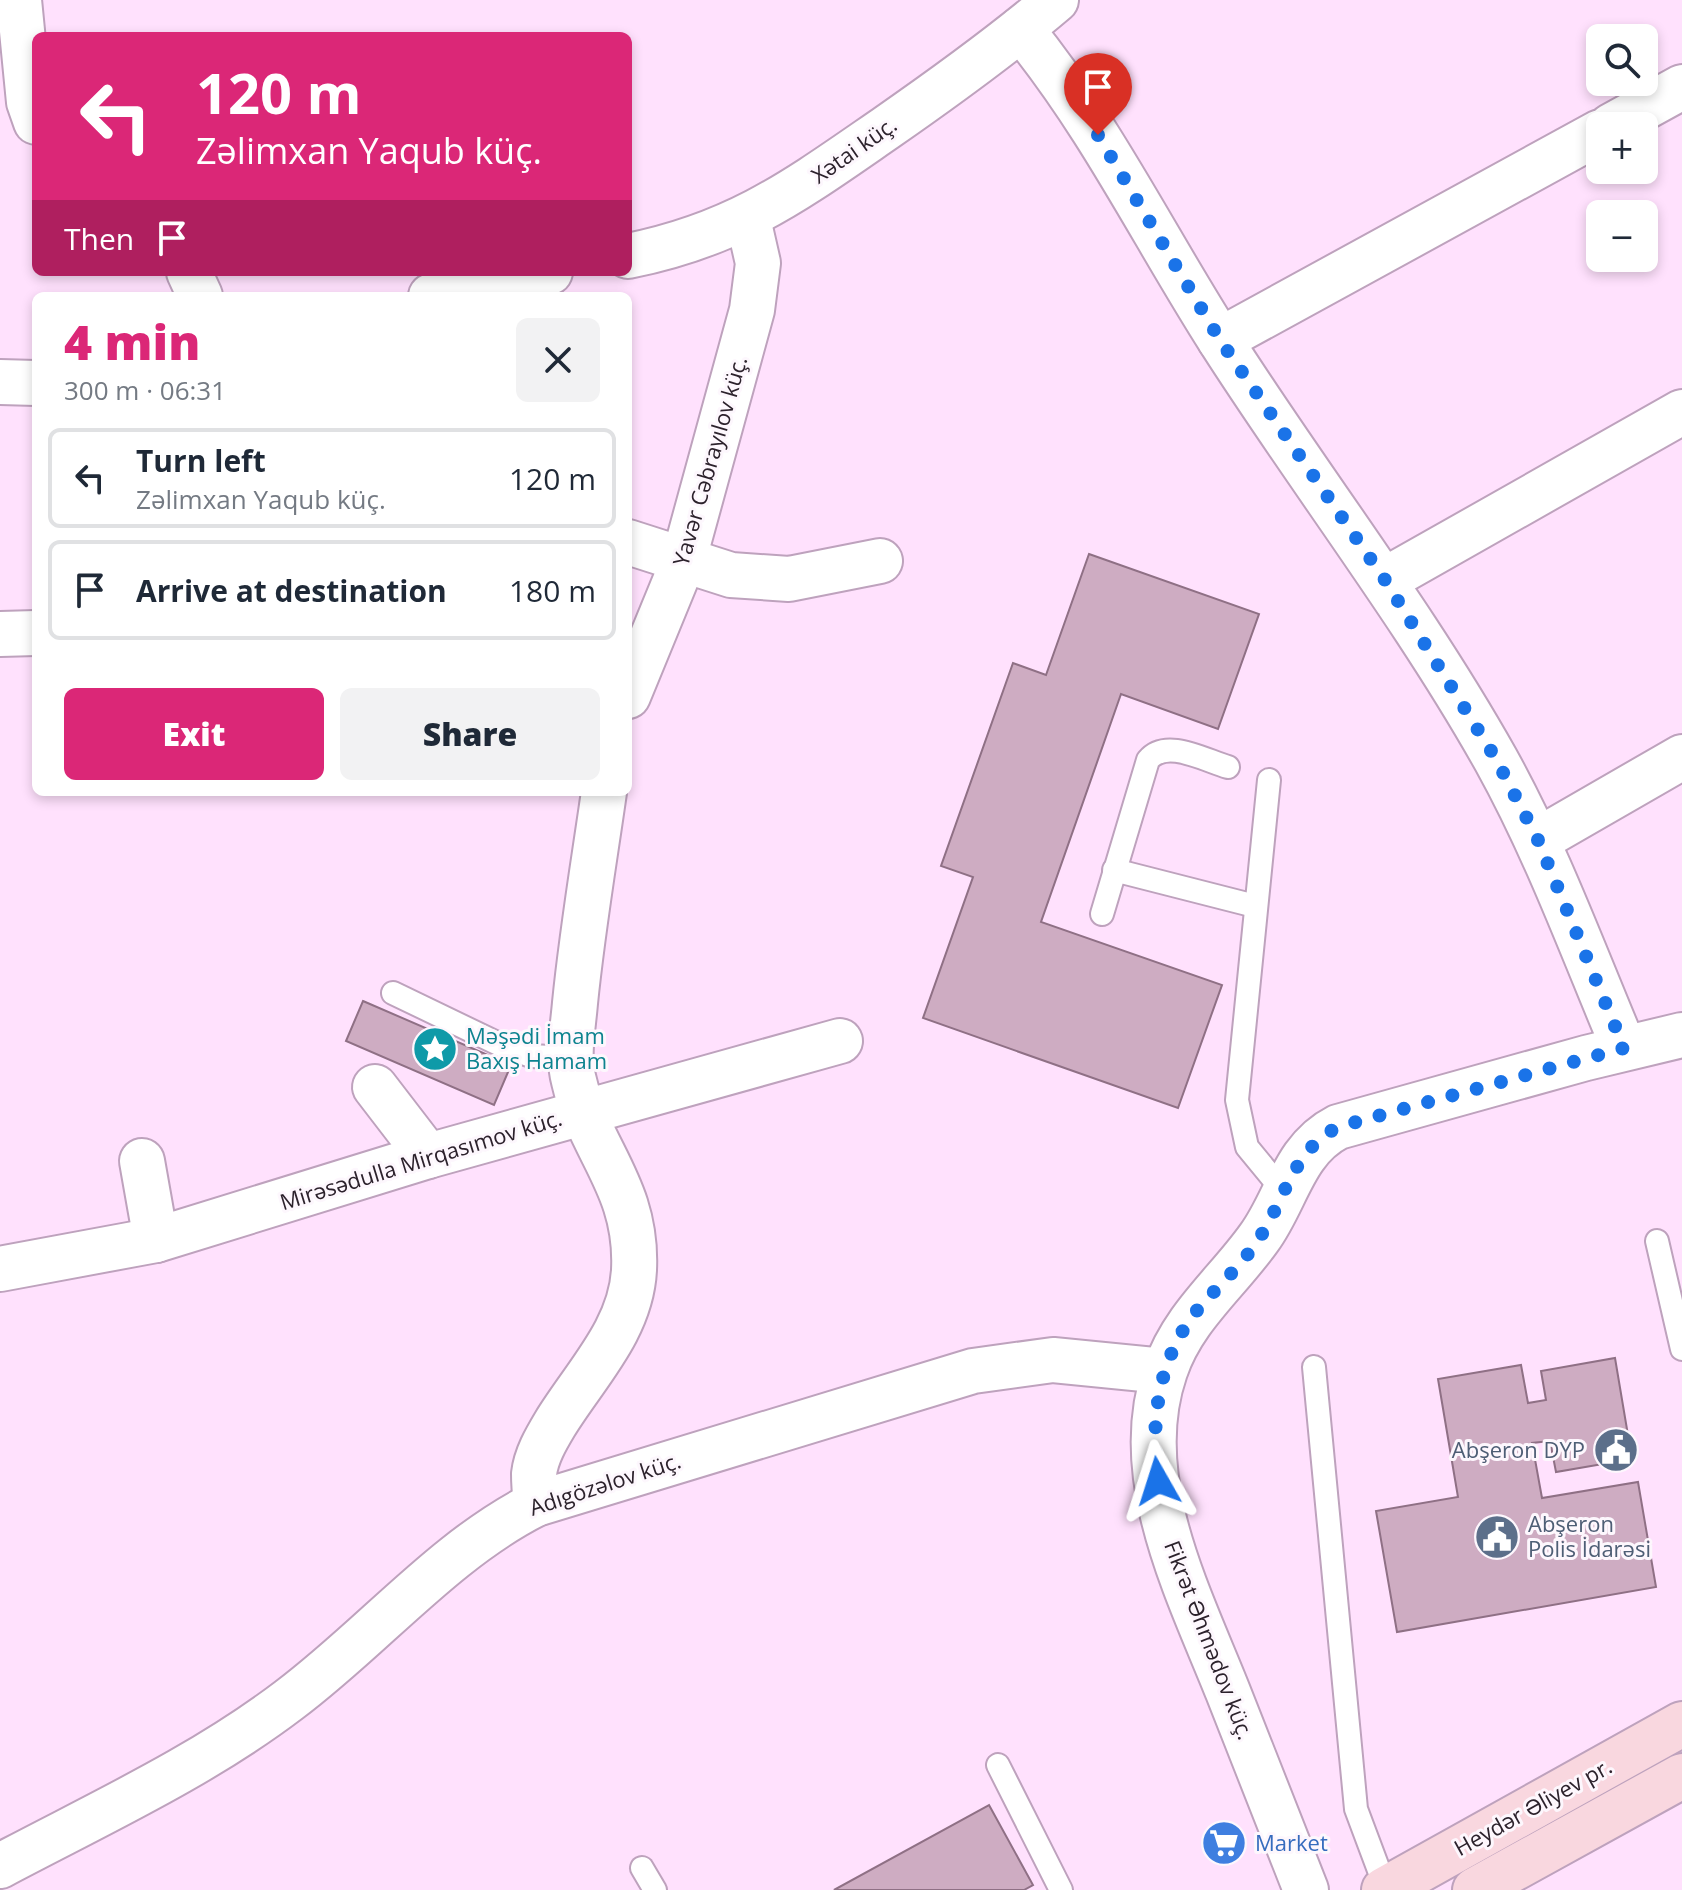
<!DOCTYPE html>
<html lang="en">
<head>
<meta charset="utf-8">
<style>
  :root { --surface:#fff; --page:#f2f2f3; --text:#1f2937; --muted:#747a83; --line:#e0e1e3; --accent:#db2777 }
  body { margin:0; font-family:"Open Sans",sans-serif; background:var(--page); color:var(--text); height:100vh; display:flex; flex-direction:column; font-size:30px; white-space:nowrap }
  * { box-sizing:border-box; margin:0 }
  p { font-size:26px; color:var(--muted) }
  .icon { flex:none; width:44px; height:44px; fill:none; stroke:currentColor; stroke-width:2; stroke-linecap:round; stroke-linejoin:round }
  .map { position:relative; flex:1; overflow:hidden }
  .sheet { position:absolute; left:32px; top:292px; width:600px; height:504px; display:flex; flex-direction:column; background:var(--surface); border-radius:12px; box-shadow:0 4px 12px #0003 }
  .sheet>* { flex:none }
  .top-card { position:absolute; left:32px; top:32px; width:600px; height:244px; border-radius:12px; box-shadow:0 4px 12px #0003; background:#db2777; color:#fff; overflow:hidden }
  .buttons { position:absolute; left:1586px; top:24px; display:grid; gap:16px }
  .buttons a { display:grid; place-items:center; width:72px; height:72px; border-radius:12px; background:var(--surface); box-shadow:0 4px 12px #0003; font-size:40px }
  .pin { position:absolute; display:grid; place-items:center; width:68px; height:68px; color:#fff; margin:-82px -34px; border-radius:50% 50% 50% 0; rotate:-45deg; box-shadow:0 0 8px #0007 }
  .pin .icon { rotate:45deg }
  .me { position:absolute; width:88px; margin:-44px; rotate:354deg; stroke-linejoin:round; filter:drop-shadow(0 0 6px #0008) }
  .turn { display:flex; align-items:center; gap:28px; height:168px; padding:0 32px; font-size:36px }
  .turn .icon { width:104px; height:104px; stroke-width:2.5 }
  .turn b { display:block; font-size:56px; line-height:68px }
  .then { display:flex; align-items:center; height:76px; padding:0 32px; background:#0003; gap:16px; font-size:30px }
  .round { display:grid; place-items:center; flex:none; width:84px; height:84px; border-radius:12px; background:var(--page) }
  .overview { display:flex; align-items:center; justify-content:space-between; height:136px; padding:0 32px }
  h1 { font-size:48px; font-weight:800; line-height:60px; color:var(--accent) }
  .primary-button { display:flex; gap:16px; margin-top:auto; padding:16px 32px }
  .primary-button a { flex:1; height:92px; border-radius:12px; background:var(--accent); color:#fff; font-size:32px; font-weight:800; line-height:92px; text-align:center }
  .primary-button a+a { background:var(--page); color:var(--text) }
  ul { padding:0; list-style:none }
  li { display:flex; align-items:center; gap:24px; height:100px; margin:0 16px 12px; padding:0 16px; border:4px solid var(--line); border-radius:12px }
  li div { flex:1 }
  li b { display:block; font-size:30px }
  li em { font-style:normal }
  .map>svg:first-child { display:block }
  .building { fill:#ceacc2; stroke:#8f7085; stroke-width:2 }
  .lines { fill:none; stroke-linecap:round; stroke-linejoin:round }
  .lane-casing { stroke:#bea2bd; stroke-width:26 }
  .street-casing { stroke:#bea2bd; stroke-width:48 }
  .secondary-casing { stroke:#bea2bd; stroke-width:48 }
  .lane { stroke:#fff; stroke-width:22 }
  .street { stroke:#fff; stroke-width:44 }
  .secondary { stroke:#f9d7df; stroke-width:44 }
  .route { stroke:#1a73e8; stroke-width:14; stroke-dasharray:0 25.2 }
  .labels { text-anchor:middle; stroke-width:6; stroke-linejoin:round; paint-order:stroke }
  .street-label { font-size:22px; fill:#2c222c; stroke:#fdf7fd }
  .culture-label { font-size:22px; fill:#0d838f; stroke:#fdf7fd; text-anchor:start }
  .service-label { font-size:22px; fill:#4e5e75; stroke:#fdf7fd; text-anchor:end }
  .shop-label { font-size:22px; fill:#366cbe; stroke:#fdf7fd; text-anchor:start }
</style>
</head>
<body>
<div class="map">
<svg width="1682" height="1890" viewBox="0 0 1682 1890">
  <rect width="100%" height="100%" fill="#ffe1fd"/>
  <!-- building -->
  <g class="building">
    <polygon points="1089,554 1259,614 1218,729 1121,694 1041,922 1222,985 1178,1108 923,1018 973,877 941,866 1013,663 1046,675"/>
    <polygon points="363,1001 511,1065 494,1105 346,1041"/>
    <polygon points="1615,1358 1632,1459 1556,1472 1550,1441 1532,1443 1542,1498 1638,1482 1656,1587 1397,1632 1376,1511 1458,1497 1438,1379 1521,1365 1528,1403 1546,1400 1541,1371"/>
    <polygon points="989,1805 1033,1885 1024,1890 834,1890"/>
  </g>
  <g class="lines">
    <!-- lane casing -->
    <g class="lane-casing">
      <g id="lane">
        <polyline points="1269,780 1237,1100 1247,1147 1284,1192"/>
        <polyline points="1114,870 1255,906"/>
        <path d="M1102 914 1148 760C1166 738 1204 760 1228 767"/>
        <polyline points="393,993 503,1046 531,1056 570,1058"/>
        <polyline points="1657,1241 1682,1349"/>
        <polyline points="1314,1367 1356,1809 1386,1889"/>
        <polyline points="998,1765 1061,1890"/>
        <polyline points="642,1868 655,1890"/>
      </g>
    </g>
    <!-- street casing -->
    <g class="street-casing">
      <g id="street">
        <polyline points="19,0 29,102 36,122"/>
        <path d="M1021 29C1101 127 1153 235 1220 340 1310 481 1414 614 1496 760 1547 852 1583 951 1624 1048"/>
        <polyline points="1611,126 1682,87"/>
        <path d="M628 256C738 234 796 190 886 128 945 87 1002 46 1056 0"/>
        <polyline points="189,272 200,296"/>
        <polyline points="431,296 550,272"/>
        <polyline points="1220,340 1600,132"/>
        <polyline points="0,382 36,383"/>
        <polyline points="628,542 731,575 789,579 880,561"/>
        <polyline points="1385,580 1682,412"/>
        <polyline points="0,634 36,633"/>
        <polyline points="628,696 683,562 752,310 758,263 748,219"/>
        <polyline points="1538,840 1682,757"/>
        <polyline points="375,1087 428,1156"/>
        <polyline points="142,1161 156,1240"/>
        <polyline points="0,1269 156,1240 428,1156 840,1041"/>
        <path d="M536 1504C535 1495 534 1484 534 1474 536 1456 546 1439 555 1424 585 1375 631 1330 634 1270 638 1187 590 1151 574 1081 567 1056 573 1028 575 1003 582 932 594 862 604 792"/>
        <path d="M0 1866C98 1814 201 1767 289 1700 372 1638 444 1550 536 1504L973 1371 1053 1360 1164 1371"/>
        <path d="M1306 1890C1280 1824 1254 1758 1228 1692 1189 1594 1128 1478 1165 1371 1183 1317 1227 1283 1259 1238 1287 1200 1293 1150 1338 1127L1586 1058 1682 1035"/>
      </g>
    </g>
    <!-- secondary casing -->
    <g class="secondary-casing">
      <g id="secondary">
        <polyline points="1384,1890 1682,1724"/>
        <polyline points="1475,1890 1682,1776"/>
      </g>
    </g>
    <!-- lane -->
    <use href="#lane" class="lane"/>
    <!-- street -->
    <use href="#street" class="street"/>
    <!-- secondary -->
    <use href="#secondary" class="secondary"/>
  </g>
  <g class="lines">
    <!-- route -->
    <path class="route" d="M1098 135 1220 340 1385 580 1496 759 1538 840 1624 1048 1338 1127C1295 1149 1286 1195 1262 1234 1245 1262 1220 1284 1199 1308 1158 1357 1150 1421 1158 1481"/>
  </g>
  <!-- icons -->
  <defs>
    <g id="sight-disc" transform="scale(2.3)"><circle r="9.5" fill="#0f9aa8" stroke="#fdf7fd"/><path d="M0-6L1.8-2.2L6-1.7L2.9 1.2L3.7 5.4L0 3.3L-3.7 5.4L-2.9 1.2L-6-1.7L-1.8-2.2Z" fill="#fff"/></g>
    <g id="civic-disc" transform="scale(2.3)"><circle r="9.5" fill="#5c6f8a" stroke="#fdf7fd"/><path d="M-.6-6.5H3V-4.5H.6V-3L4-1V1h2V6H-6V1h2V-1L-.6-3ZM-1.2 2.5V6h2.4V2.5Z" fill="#fff"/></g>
    <g id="supermarket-disc" transform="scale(2.3)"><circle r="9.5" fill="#3f7fe0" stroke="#fdf7fd"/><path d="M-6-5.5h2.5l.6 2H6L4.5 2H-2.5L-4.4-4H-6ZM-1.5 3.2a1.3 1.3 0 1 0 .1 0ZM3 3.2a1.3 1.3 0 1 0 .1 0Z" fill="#fff"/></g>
  </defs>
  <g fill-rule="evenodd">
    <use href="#sight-disc" x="435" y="1049"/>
    <use href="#civic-disc" x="1616" y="1450"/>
    <use href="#civic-disc" x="1497" y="1537"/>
    <use href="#supermarket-disc" x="1224" y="1843"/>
  </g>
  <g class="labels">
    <!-- street labels -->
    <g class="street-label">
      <text transform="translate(854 150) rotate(-35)" y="8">Xətai küç.</text>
      <text transform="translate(710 461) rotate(-74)" y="8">Yavər Cəbrayılov küç.</text>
      <text transform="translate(421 1160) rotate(-17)" y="8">Mirəsədulla Mirqasımov küç.</text>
      <text transform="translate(605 1484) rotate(-18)" y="8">Adıgözəlov küç.</text>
      <text transform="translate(1209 1640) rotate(69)" y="8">Fikrət Əhmədov küç.</text>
      <text transform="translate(1533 1807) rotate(-29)" y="8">Heydər Əliyev pr.</text>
    </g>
    <!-- culture labels -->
    <g class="culture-label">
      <text x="466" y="1044">Məşədi İmam<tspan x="466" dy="25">Baxış Hamam</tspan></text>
    </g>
    <!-- service labels -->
    <g class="service-label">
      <text x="1585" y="1458">Abşeron DYP</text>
      <text x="1528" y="1532" text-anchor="start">Abşeron<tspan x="1528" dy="25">Polis İdarəsi</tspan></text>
    </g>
    <!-- shop labels -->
    <g class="shop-label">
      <text x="1255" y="1851">Market</text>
    </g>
  </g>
</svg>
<div class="buttons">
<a><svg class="icon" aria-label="search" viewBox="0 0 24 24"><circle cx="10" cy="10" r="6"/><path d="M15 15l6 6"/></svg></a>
<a>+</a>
<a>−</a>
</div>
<div class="pin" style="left:1098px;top:135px;background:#d93025"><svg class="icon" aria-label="arrive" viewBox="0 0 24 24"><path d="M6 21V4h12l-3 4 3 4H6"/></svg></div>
<svg class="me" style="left:1158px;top:1481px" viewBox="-20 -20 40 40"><path d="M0-17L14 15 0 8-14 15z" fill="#1a73e8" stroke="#fff" stroke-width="4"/></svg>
<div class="top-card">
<div class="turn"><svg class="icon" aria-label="left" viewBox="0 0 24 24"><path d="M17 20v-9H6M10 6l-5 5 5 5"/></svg><div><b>120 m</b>Zəlimxan Yaqub küç.</div></div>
<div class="then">Then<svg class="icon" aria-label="arrive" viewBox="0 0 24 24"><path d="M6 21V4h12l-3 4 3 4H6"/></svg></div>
</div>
<section class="sheet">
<div class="overview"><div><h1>4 min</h1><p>300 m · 06:31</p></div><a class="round"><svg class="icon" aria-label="close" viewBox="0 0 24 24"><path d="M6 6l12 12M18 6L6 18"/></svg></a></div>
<ul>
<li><svg class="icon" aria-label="left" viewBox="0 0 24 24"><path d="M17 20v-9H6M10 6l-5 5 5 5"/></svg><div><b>Turn left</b><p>Zəlimxan Yaqub küç.</p></div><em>120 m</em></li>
<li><svg class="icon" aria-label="arrive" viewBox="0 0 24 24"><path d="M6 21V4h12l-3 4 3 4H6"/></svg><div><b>Arrive at destination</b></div><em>180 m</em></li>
</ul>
<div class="primary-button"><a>Exit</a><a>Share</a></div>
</section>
</div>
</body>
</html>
